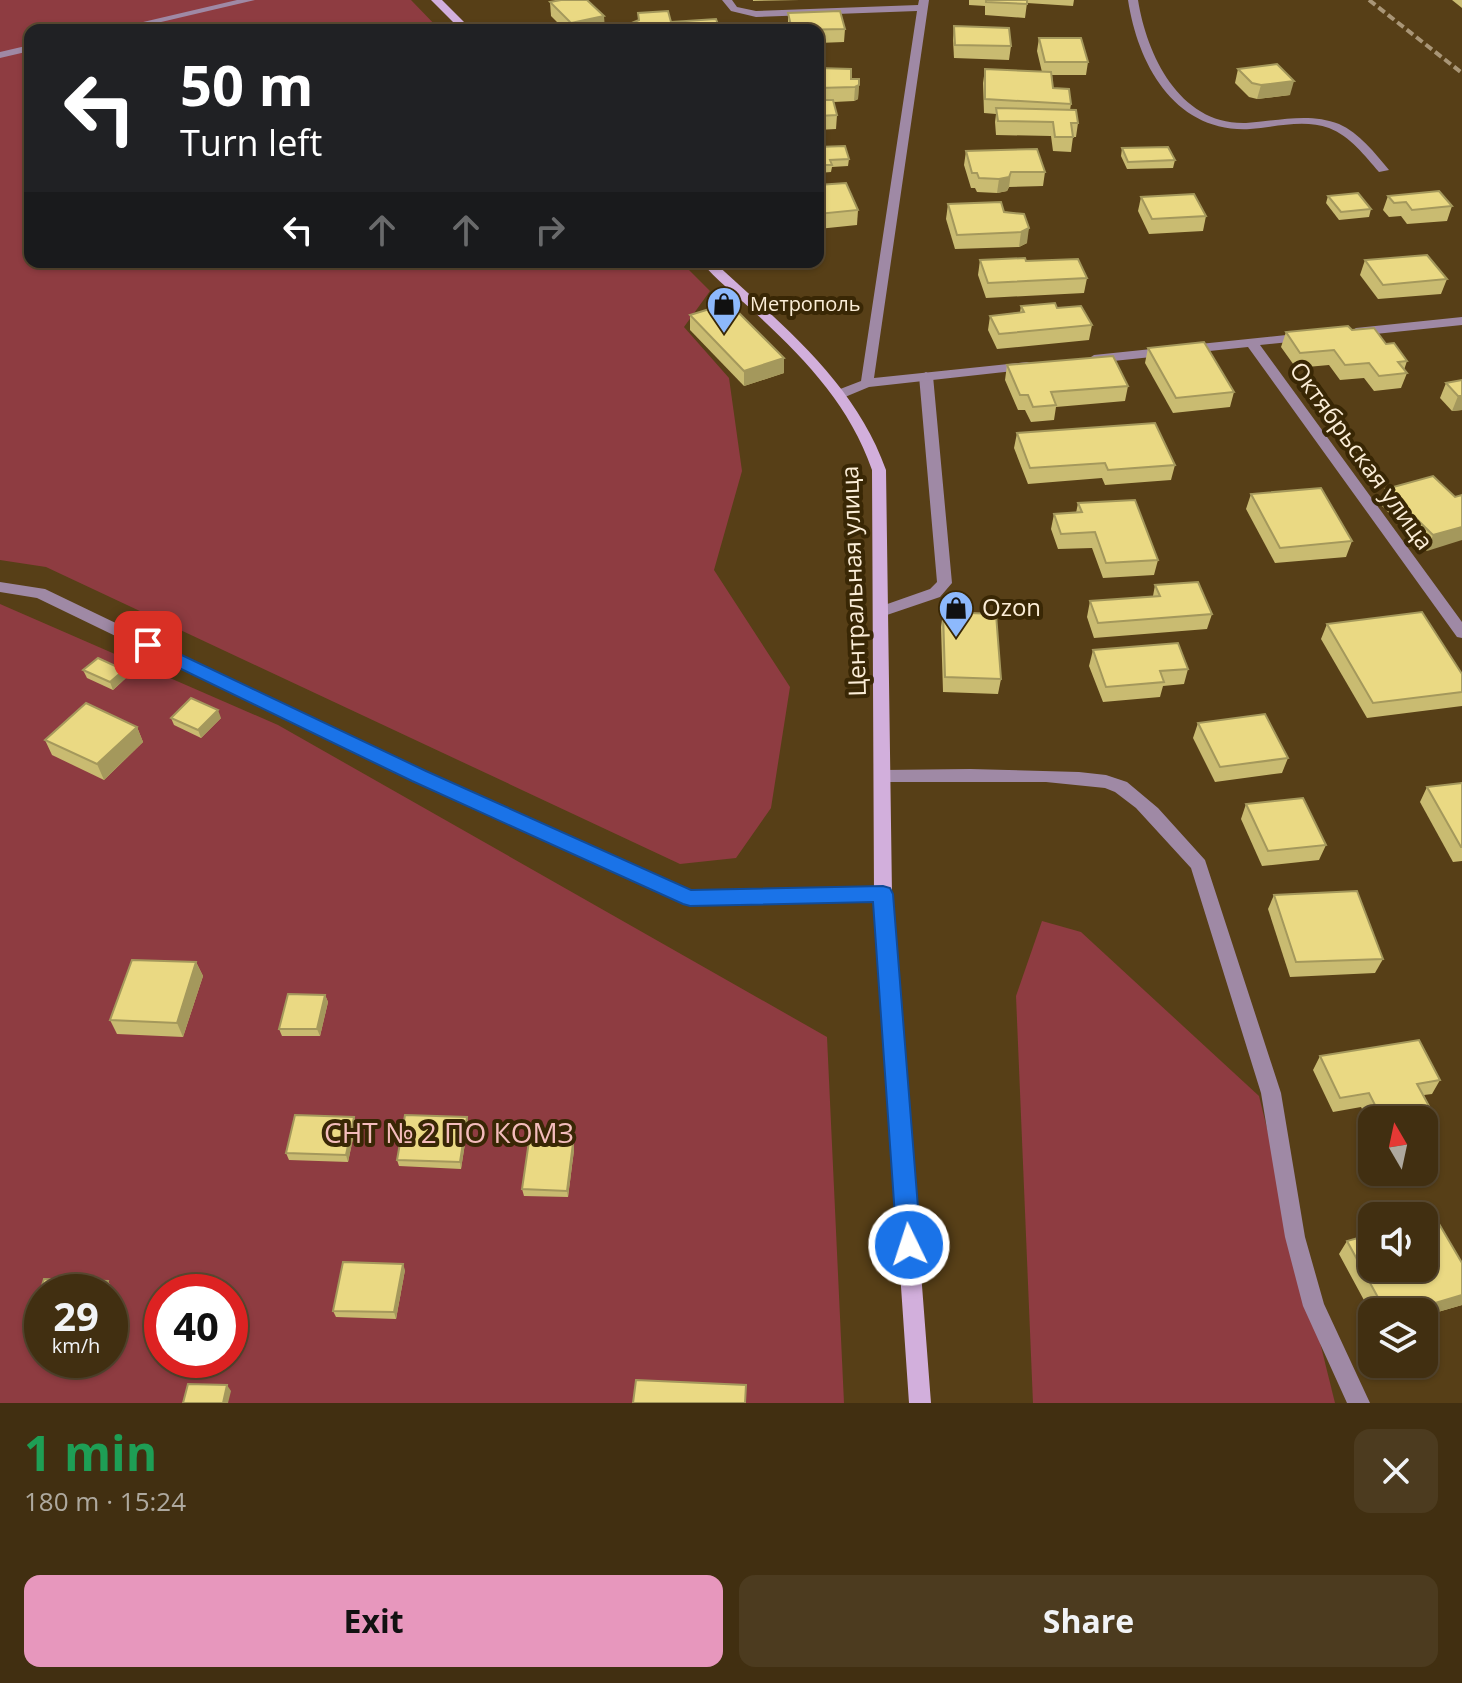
<!DOCTYPE html>
<html lang="en">
<head>
<meta charset="utf-8">
<style>
  :root { --surface:#412f11; --page:#4c3b1f; --text:#f1f3f6; --muted:#aea99f; --line:#5a4a31; --accent:#e797bd }
  body { margin:0; font-family:"Open Sans",sans-serif; background:var(--page); color:var(--text); height:100vh; display:flex; flex-direction:column; font-size:30px; white-space:nowrap }
  * { box-sizing:border-box; margin:0 }
  p { font-size:26px; color:var(--muted) }
  .icon { flex:none; width:44px; height:44px; fill:none; stroke:currentColor; stroke-width:2; stroke-linecap:round; stroke-linejoin:round }
  .map { position:relative; height:1403px; overflow:hidden }
  .side { display:flex; flex-direction:column; background:var(--surface); flex:1 }
  .side>* { flex:none }
  .hud { position:absolute; left:24px; top:24px; width:800px; height:244px; border-radius:16px; box-shadow:0 2px 6px #0004,0 0 0 2px var(--line); background:#202124; color:#fff; overflow:hidden }
  .needle { width:52px; rotate:351deg }
  .tools { position:absolute; left:1358px; top:1106px; display:grid; gap:16px }
  .tools a { display:grid; place-items:center; width:80px; height:80px; border-radius:16px; background:var(--surface); box-shadow:0 2px 6px #0004,0 0 0 2px var(--line); font-size:40px }
  .speed { position:absolute; left:24px; top:1274px; display:flex; gap:16px; font-size:40px; font-weight:700; text-align:center }
  .speed>* { display:grid; place-content:center; width:104px; height:104px; border-radius:50%; background:var(--surface); box-shadow:0 2px 6px #0004,0 0 0 2px var(--line); line-height:1 }
  .speed small { font-size:20px; font-weight:400 }
  .speed .limit { border:12px solid #d22; background:#fff; color:#111 }
  .pin { position:absolute; display:grid; place-items:center; width:68px; height:68px; color:#fff; margin:-34px; border-radius:16px; box-shadow:0 4px 12px #0006 }
  .me { position:absolute; width:88px; margin:-44px; rotate:356deg; stroke-linejoin:round; filter:drop-shadow(0 0 6px #0008) }
  .turn { display:flex; align-items:center; gap:28px; height:168px; padding:0 24px; font-size:36px }
  .turn .icon { width:104px; height:104px; stroke-width:2.5 }
  .turn b { display:block; font-size:56px; line-height:68px }
  .lanes { display:flex; align-items:center; height:76px; padding:0 24px; background:#0003; justify-content:center; gap:40px; direction:ltr }
  .lanes .off { opacity:.35 }
  .round { display:grid; place-items:center; flex:none; width:84px; height:84px; border-radius:16px; background:var(--page) }
  .summary { display:flex; align-items:center; justify-content:space-between; height:136px; padding:0 24px }
  h1 { font-size:48px; font-weight:700; line-height:60px; color:#1e9e55 }
  .action { display:flex; gap:16px; margin-top:auto; padding:16px 24px }
  .action a { flex:1; height:92px; border-radius:16px; background:var(--accent); color:#111; font-size:32px; font-weight:700; line-height:92px; text-align:center }
  .action a+a { background:var(--page); color:var(--text) }
  .map>svg:first-child { display:block }
  .green { fill:#8e3c41; fill-rule:evenodd }
  .lines { fill:none; stroke-linecap:round; stroke-linejoin:round }
  .lane { fill:#9f89a5; fill-rule:evenodd }
  .street { fill:#9f89a5; fill-rule:evenodd }
  .secondary { fill:#d2afdc; fill-rule:evenodd }
  .rail { stroke:#a99677; stroke-width:4; stroke-dasharray:8 4; stroke-linecap:butt }
  .wall { fill:#c9bb71 }
  .shaded-wall { fill:#a4985c }
  .building { fill:#ead983; stroke:#a4985c; stroke-width:2 }
  .route { fill:#1a73e8; stroke:#114b97; stroke-width:2 }
  .labels { text-anchor:middle; stroke-width:8; stroke-linejoin:round; paint-order:stroke }
  .far-poi-label { font-size:20px; fill:#fbedd7; stroke:#392705; text-anchor:start }
  .street-label { font-size:24px; fill:#fbedd7; stroke:#392705 }
  .poi-label { font-size:24px; fill:#fbedd7; stroke:#392705; text-anchor:start }
  .near-park-label { font-size:28px; fill:#f4bcbc; stroke:#392705 }
</style>
</head>
<body>
<div class="map">
<svg width="1462" height="1403" viewBox="0 0 1462 1403">
  <rect width="100%" height="100%" fill="#573f17"/>
  <!-- green -->
  <g class="green">
    <polygon points="0,0 411,0 440,30 30,30 30,262 681,262 710,291 684,327 729,378 742,471 714,570 790,687 771,808 736,858 680,864 46,567 0,560"/>
    <path d="M0 604 278 725 827 1037 844 1403H0ZM42 1292H110V1360H42ZM162 1292H230V1360H162Z"/>
    <polygon points="1042,921 1081,932 1259,1096 1335,1403 1033,1403 1016,996"/>
  </g>
  <g class="lines">
    <!-- lane -->
    <g class="lane">
      <polygon points="237,0 255,0 127,30 109,30"/>
      <path d="M1128 0H1138C1147 56 1180 125 1246 123 1277 121 1309 112 1339 124 1359 133 1375 153 1389 170L1379 172C1365 156 1350 136 1329 128 1304 119 1275 127 1250 129 1175 133 1138 65 1128 0Z"/>
      <polygon points="30,45 30,51 0,58 0,52"/>
      <polygon points="926,372 933,376 952,583 940,597 881,617 876,616 873,612 876,608 930,589 937,582 919,376"/>
      <polygon points="0,582 45,589 425,772 691,891 883,887 889,889 892,894 889,899 883,901 690,905 684,903 413,780 37,598 0,592"/>
    </g>
    <!-- street -->
    <g class="street">
      <polygon points="722,0 732,0 737,7 756,11 918,5 919,0 929,0 874,378 1027,362 1032,363 1032,369 869,387 845,397 835,397 835,391 861,381 917,11 756,17 731,11"/>
      <polygon points="1462,317 1462,325 1356,336 1350,332 1356,328"/>
      <polygon points="1305,333 1311,337 1309,340 1260,345 1462,622 1462,638 1457,637 1248,347 1094,363 1088,359 1094,355"/>
      <polygon points="970,769 1079,772 1106,775 1127,782 1158,808 1205,860 1281,1093 1305,1237 1324,1304 1370,1403 1347,1403 1303,1306 1285,1237 1261,1093 1191,868 1136,808 1115,792 1105,788 1046,782 883,782 877,780 875,776 877,772 883,770"/>
    </g>
    <!-- secondary -->
    <g class="secondary">
      <polygon points="431,0 442,0 472,30 461,30"/>
      <path d="M701 262H714C781 324 855 382 886 470L892 894 931 1403H909L874 894 872 470C849 403 802 356 751 309 734 294 716 279 701 262Z"/>
    </g>
    <!-- rail -->
    <polyline class="rail" points="1369,0 1462,73"/>
  </g>
  <!-- wall -->
  <g class="wall">
    <polygon points="753,0 800,0 753,1"/>
    <polygon points="969,0 1074,0 1073,6 1027,3 1025,18 985,15 985,6 969,5"/>
    <polygon points="1452,0 1462,0 1462,8"/>
    <polygon points="550,2 605,29 565,30 551,16"/>
    <polygon points="638,13 671,22 719,27 719,30 630,30 629,24 638,20"/>
    <polygon points="788,13 845,29 844,42 818,43 818,30 788,30"/>
    <polygon points="954,26 1011,46 1009,60 954,58 953,40"/>
    <polygon points="1039,38 1088,62 1086,75 1052,75 1053,88 1071,104 1070,110 1078,123 1076,137 1073,137 1071,152 1053,151 1051,136 996,135 995,122 996,114 984,113 983,83 985,69 1042,72 1037,51"/>
    <polygon points="818,68 851,79 859,79 858,99 854,101 834,102 837,115 836,129 818,130"/>
    <polygon points="1238,69 1290,95 1257,99 1249,97 1235,83"/>
    <polygon points="818,147 849,159 848,166 832,167 831,172 818,173"/>
    <polygon points="1122,148 1175,160 1173,168 1127,169 1121,156"/>
    <polygon points="966,151 1045,172 1043,186 1009,187 1007,191 997,193 977,192 975,188 971,188 964,165"/>
    <polygon points="818,185 858,210 857,225 818,229"/>
    <polygon points="1328,196 1371,209 1369,217 1339,220 1326,203"/>
    <polygon points="1388,196 1452,206 1447,221 1407,224 1401,216 1389,217 1383,210"/>
    <polygon points="1141,197 1206,216 1203,231 1149,234 1138,211"/>
    <polygon points="948,204 1024,214 1027,243 1019,247 955,249 946,219"/>
    <polygon points="980,260 1026,261 1087,278 1084,293 986,298 978,275"/>
    <polygon points="1365,260 1447,279 1441,294 1378,299 1360,275"/>
    <polygon points="1021,306 1092,325 1089,340 997,349 988,330 990,316 1020,312"/>
    <polygon points="690,315 784,373 744,386 690,330"/>
    <polygon points="1352,330 1386,344 1407,361 1404,370 1407,373 1401,388 1374,391 1364,378 1340,380 1329,365 1296,368 1281,347 1286,332"/>
    <polygon points="1148,348 1234,392 1230,407 1173,413 1145,363"/>
    <polygon points="1007,365 1128,386 1125,401 1056,407 1054,420 1031,422 1025,410 1018,410 1005,380"/>
    <polygon points="1462,380 1462,410 1452,411 1440,398 1446,383"/>
    <polygon points="1017,433 1175,465 1171,480 1105,485 1102,478 1028,484 1014,448"/>
    <polygon points="1386,489 1455,497 1427,551 1380,504"/>
    <polygon points="1251,494 1352,541 1346,557 1275,563 1246,509"/>
    <polygon points="1078,503 1158,560 1154,575 1103,578 1092,548 1058,549 1051,529 1054,514 1076,513"/>
    <polygon points="1155,585 1212,614 1207,629 1094,638 1087,617 1090,601 1153,596"/>
    <polygon points="943,612 1001,679 998,694 943,692 941,627"/>
    <polygon points="1327,624 1462,674 1462,706 1367,718 1321,639"/>
    <polygon points="1093,650 1188,669 1184,684 1163,686 1160,697 1103,702 1089,666"/>
    <polygon points="83,670 127,677 113,690 87,678"/>
    <polygon points="171,718 221,718 201,738 174,725"/>
    <polygon points="1198,723 1288,758 1282,773 1215,782 1193,738"/>
    <polygon points="137,727 143,742 104,780 52,755 45,740"/>
    <polygon points="1462,783 1462,861 1453,862 1420,802 1427,787"/>
    <polygon points="1246,804 1326,845 1319,860 1262,866 1241,819"/>
    <polygon points="1274,895 1383,959 1375,973 1290,977 1268,909"/>
    <polygon points="196,962 203,976 183,1037 117,1034 110,1020"/>
    <polygon points="325,995 328,1002 320,1036 282,1036 279,1029"/>
    <polygon points="1320,1056 1440,1080 1432,1094 1424,1095 1429,1106 1421,1120 1372,1120 1372,1128 1361,1107 1333,1112 1313,1070"/>
    <polygon points="354,1117 356,1124 348,1162 289,1160 286,1153"/>
    <polygon points="467,1117 468,1124 461,1169 399,1166 397,1160"/>
    <polygon points="573,1143 574,1150 568,1197 524,1196 522,1189"/>
    <polygon points="1347,1241 1462,1263 1462,1305 1424,1316 1424,1312 1372,1312 1372,1315 1339,1254"/>
    <polygon points="405,1270 396,1319 336,1317 333,1311"/>
    <polygon points="44,1279 108,1281 112,1288 110,1296 110,1292 42,1292 42,1336 32,1336 28,1330"/>
  </g>
  <!-- shaded-wall -->
  <g class="shaded-wall">
    <polygon points="604,16 605,29 572,30 571,23"/>
    <polygon points="1294,81 1290,95 1257,99 1261,85"/>
    <polygon points="859,85 858,99 854,101 855,87"/>
    <polygon points="1011,172 1009,187 1007,191 997,193 999,179"/>
    <polygon points="1029,228 1027,243 1019,247 1021,232"/>
    <polygon points="784,358 784,373 744,386 744,371"/>
    <polygon points="1458,396 1462,396 1462,410 1452,411"/>
    <polygon points="1462,527 1462,540 1427,551 1433,535"/>
    <polygon points="124,670 127,677 113,690 110,682"/>
    <polygon points="218,710 221,718 201,738 198,730"/>
    <polygon points="137,727 143,742 104,780 97,764"/>
    <polygon points="196,962 203,976 183,1037 177,1023"/>
    <polygon points="325,995 328,1002 320,1036 317,1029"/>
    <polygon points="354,1117 356,1124 348,1162 346,1155"/>
    <polygon points="467,1117 468,1124 461,1169 460,1162"/>
    <polygon points="573,1143 574,1150 568,1197 567,1191"/>
    <polygon points="403,1264 405,1270 396,1319 394,1312"/>
    <polygon points="108,1281 112,1288 110,1296 110,1292 105,1292"/>
    <polygon points="1462,1295 1462,1305 1424,1316 1424,1312 1405,1312"/>
    <polygon points="227,1385 231,1391 228,1403 223,1403"/>
  </g>
  <!-- building -->
  <g class="building">
    <polygon points="561,0 587,0 604,16 571,23 550,2"/>
    <polygon points="986,0 1027,0 1027,4 986,2"/>
    <polygon points="668,11 671,22 716,19 719,27 671,30 631,30 629,24 639,20 638,13"/>
    <polygon points="840,11 845,29 792,30 788,13"/>
    <polygon points="596,23 604,30 571,30"/>
    <polygon points="954,26 1009,28 1011,46 955,45"/>
    <polygon points="1039,38 1081,38 1088,62 1045,62"/>
    <polygon points="1277,64 1294,81 1261,85 1252,83 1238,69"/>
    <polygon points="818,68 851,69 851,79 859,79 859,85 855,87 818,88"/>
    <polygon points="985,69 1051,72 1053,88 1069,89 1071,104 985,99"/>
    <polygon points="818,100 833,100 837,115 818,116"/>
    <polygon points="996,108 1076,110 1078,123 1071,123 1073,137 1055,137 1053,122 998,121"/>
    <polygon points="845,146 849,159 830,160 832,165 818,165 818,147"/>
    <polygon points="1168,147 1175,160 1128,162 1122,148"/>
    <polygon points="1037,149 1045,172 1011,172 1009,177 999,179 979,178 977,173 972,173 966,151"/>
    <polygon points="846,183 858,210 818,214 818,185"/>
    <polygon points="1439,191 1452,206 1412,210 1406,202 1394,203 1388,196"/>
    <polygon points="1358,193 1371,209 1341,212 1328,196"/>
    <polygon points="1194,194 1206,216 1152,219 1141,197"/>
    <polygon points="1001,202 1004,212 1024,214 1029,228 1021,232 957,235 948,204"/>
    <polygon points="1427,255 1447,279 1383,285 1365,260"/>
    <polygon points="1025,258 1026,261 1078,259 1087,278 988,283 980,260"/>
    <polygon points="729,303 784,358 744,371 690,315"/>
    <polygon points="1055,303 1057,308 1081,306 1092,325 999,334 990,316 1024,312 1021,306"/>
    <polygon points="1348,326 1352,330 1374,328 1386,344 1394,343 1407,361 1398,362 1407,373 1379,376 1369,363 1345,365 1334,350 1300,353 1286,332"/>
    <polygon points="1204,342 1234,392 1176,398 1148,348"/>
    <polygon points="1113,356 1128,386 1051,392 1056,405 1033,407 1028,395 1020,395 1007,365"/>
    <polygon points="1462,380 1462,396 1458,396 1446,383"/>
    <polygon points="1155,423 1175,465 1108,470 1105,463 1030,468 1017,433"/>
    <polygon points="1433,476 1455,497 1462,495 1462,527 1433,535 1386,489"/>
    <polygon points="1321,488 1352,541 1280,548 1251,494"/>
    <polygon points="1135,500 1158,560 1106,563 1095,532 1061,534 1054,514 1082,512 1078,503"/>
    <polygon points="1198,582 1212,614 1098,623 1090,601 1160,596 1155,585"/>
    <polygon points="943,612 996,614 1001,679 945,677"/>
    <polygon points="1422,612 1462,674 1462,692 1373,703 1327,624"/>
    <polygon points="1178,643 1188,669 1160,671 1164,682 1106,687 1093,650"/>
    <polygon points="98,658 124,670 110,682 83,670"/>
    <polygon points="191,698 218,710 198,730 171,718"/>
    <polygon points="86,703 137,727 97,764 45,740"/>
    <polygon points="1265,714 1288,758 1220,767 1198,723"/>
    <polygon points="1462,783 1462,847 1461,847 1427,787"/>
    <polygon points="1303,798 1326,845 1268,851 1246,804"/>
    <polygon points="1357,891 1383,959 1296,962 1274,895"/>
    <polygon points="132,960 196,962 177,1023 110,1020"/>
    <polygon points="288,994 325,995 317,1029 279,1029"/>
    <polygon points="1419,1040 1440,1080 1417,1084 1429,1106 1380,1115 1369,1093 1340,1098 1320,1056"/>
    <polygon points="295,1115 354,1117 346,1155 286,1153"/>
    <polygon points="405,1115 467,1117 460,1162 397,1160"/>
    <polygon points="529,1141 573,1143 567,1191 522,1189"/>
    <polygon points="1435,1217 1462,1263 1462,1295 1405,1312 1386,1312 1347,1241 1372,1234 1372,1268 1424,1268 1424,1220"/>
    <polygon points="343,1262 403,1264 394,1312 333,1311"/>
    <polygon points="44,1279 108,1281 105,1292 42,1292 42,1330 28,1330"/>
    <polygon points="636,1380 746,1385 745,1403 633,1403"/>
    <polygon points="188,1384 227,1385 223,1403 183,1403"/>
  </g>
  <!-- route -->
  <polygon class="route" points="148,639 426,771 691,890 883,886 890,888 893,894 921,1245 917,1253 909,1257 900,1253 897,1245 873,902 690,906 683,904 412,781 142,650 140,645 142,641"/>
  <!-- icons -->
  <defs>
    <g id="shop-pin" transform="scale(1.8)"><path d="M0 17L-7.5 6A9.5 9.5 0 1 1 7.5 6Z" fill="#8db9fc" stroke="#392705"/><path d="M-5-2.5h2.3a2.7 3.5 0 0 1 5.4 0H5L5.5 6h-11ZM-1.5-2.5h3a1.5 2.3 0 0 0-3 0Z" fill="#111"/></g>
  </defs>
  <g fill-rule="evenodd">
    <use href="#shop-pin" x="724" y="304"/>
    <use href="#shop-pin" x="956" y="608"/>
  </g>
  <g class="labels">
    <!-- far-poi labels -->
    <g class="far-poi-label">
      <text x="750" y="311">Метрополь</text>
    </g>
    <!-- street labels -->
    <g class="street-label">
      <text transform="translate(1361 456) rotate(54)" y="8">Октябрьская улица</text>
      <text transform="translate(854 581) rotate(-92)" y="8">Центральная улица</text>
    </g>
    <!-- poi labels -->
    <g class="poi-label">
      <text x="982" y="616">Ozon</text>
    </g>
    <!-- near-park labels -->
    <g class="near-park-label">
      <text x="449" y="1143">СНТ № 2 ПО КОМЗ</text>
    </g>
  </g>
</svg>
<div class="tools">
<a><svg class="needle" viewBox="-14 -14 28 28"><path d="M0-13l5 13h-10z" fill="#e53935"/><path d="M0 13l5-13h-10z" fill="#aea99f"/></svg></a>
<a><svg class="icon" aria-label="sound" viewBox="0 0 24 24"><path d="M4 9h4l5-4v14l-5-4H4zM17 9q2 3 0 6"/></svg></a>
<a><svg class="icon" aria-label="layers" viewBox="0 0 24 24"><path d="M12 4l9 5-9 5-9-5zM3 14l9 5 9-5"/></svg></a>
</div>
<div class="speed"><div>29<small>km/h</small></div><div class="limit">40</div></div>
<div class="pin" style="left:148px;top:645px;background:#d93025"><svg class="icon" aria-label="arrive" viewBox="0 0 24 24"><path d="M6 21V4h12l-3 4 3 4H6"/></svg></div>
<svg class="me" style="left:909px;top:1245px" viewBox="-20 -20 40 40"><circle r="17" fill="#1a73e8" stroke="#fff" stroke-width="3"/><path d="M0-11L8 9 0 5-8 9z" fill="#fff"/></svg>
<div class="hud">
<div class="turn"><svg class="icon" aria-label="left" viewBox="0 0 24 24"><path d="M17 20v-9H6M10 6l-5 5 5 5"/></svg><div><b>50 m</b>Turn left</div></div>
<div class="lanes"><svg class="icon" aria-label="left" viewBox="0 0 24 24"><path d="M17 20v-9H6M10 6l-5 5 5 5"/></svg><svg class="icon off" aria-label="ahead" viewBox="0 0 24 24"><path d="M12 20V5M6 11l6-6 6 6"/></svg><svg class="icon off" aria-label="ahead" viewBox="0 0 24 24"><path d="M12 20V5M6 11l6-6 6 6"/></svg><svg class="icon off" aria-label="right" viewBox="0 0 24 24"><path d="M7 20v-9h11M14 6l5 5-5 5"/></svg></div>
</div>
</div>
<section class="side">
<div class="summary"><div><h1>1 min</h1><p>180 m · 15:24</p></div><a class="round"><svg class="icon" aria-label="close" viewBox="0 0 24 24"><path d="M6 6l12 12M18 6L6 18"/></svg></a></div>
<div class="action"><a>Exit</a><a>Share</a></div>
</section>
</body>
</html>
